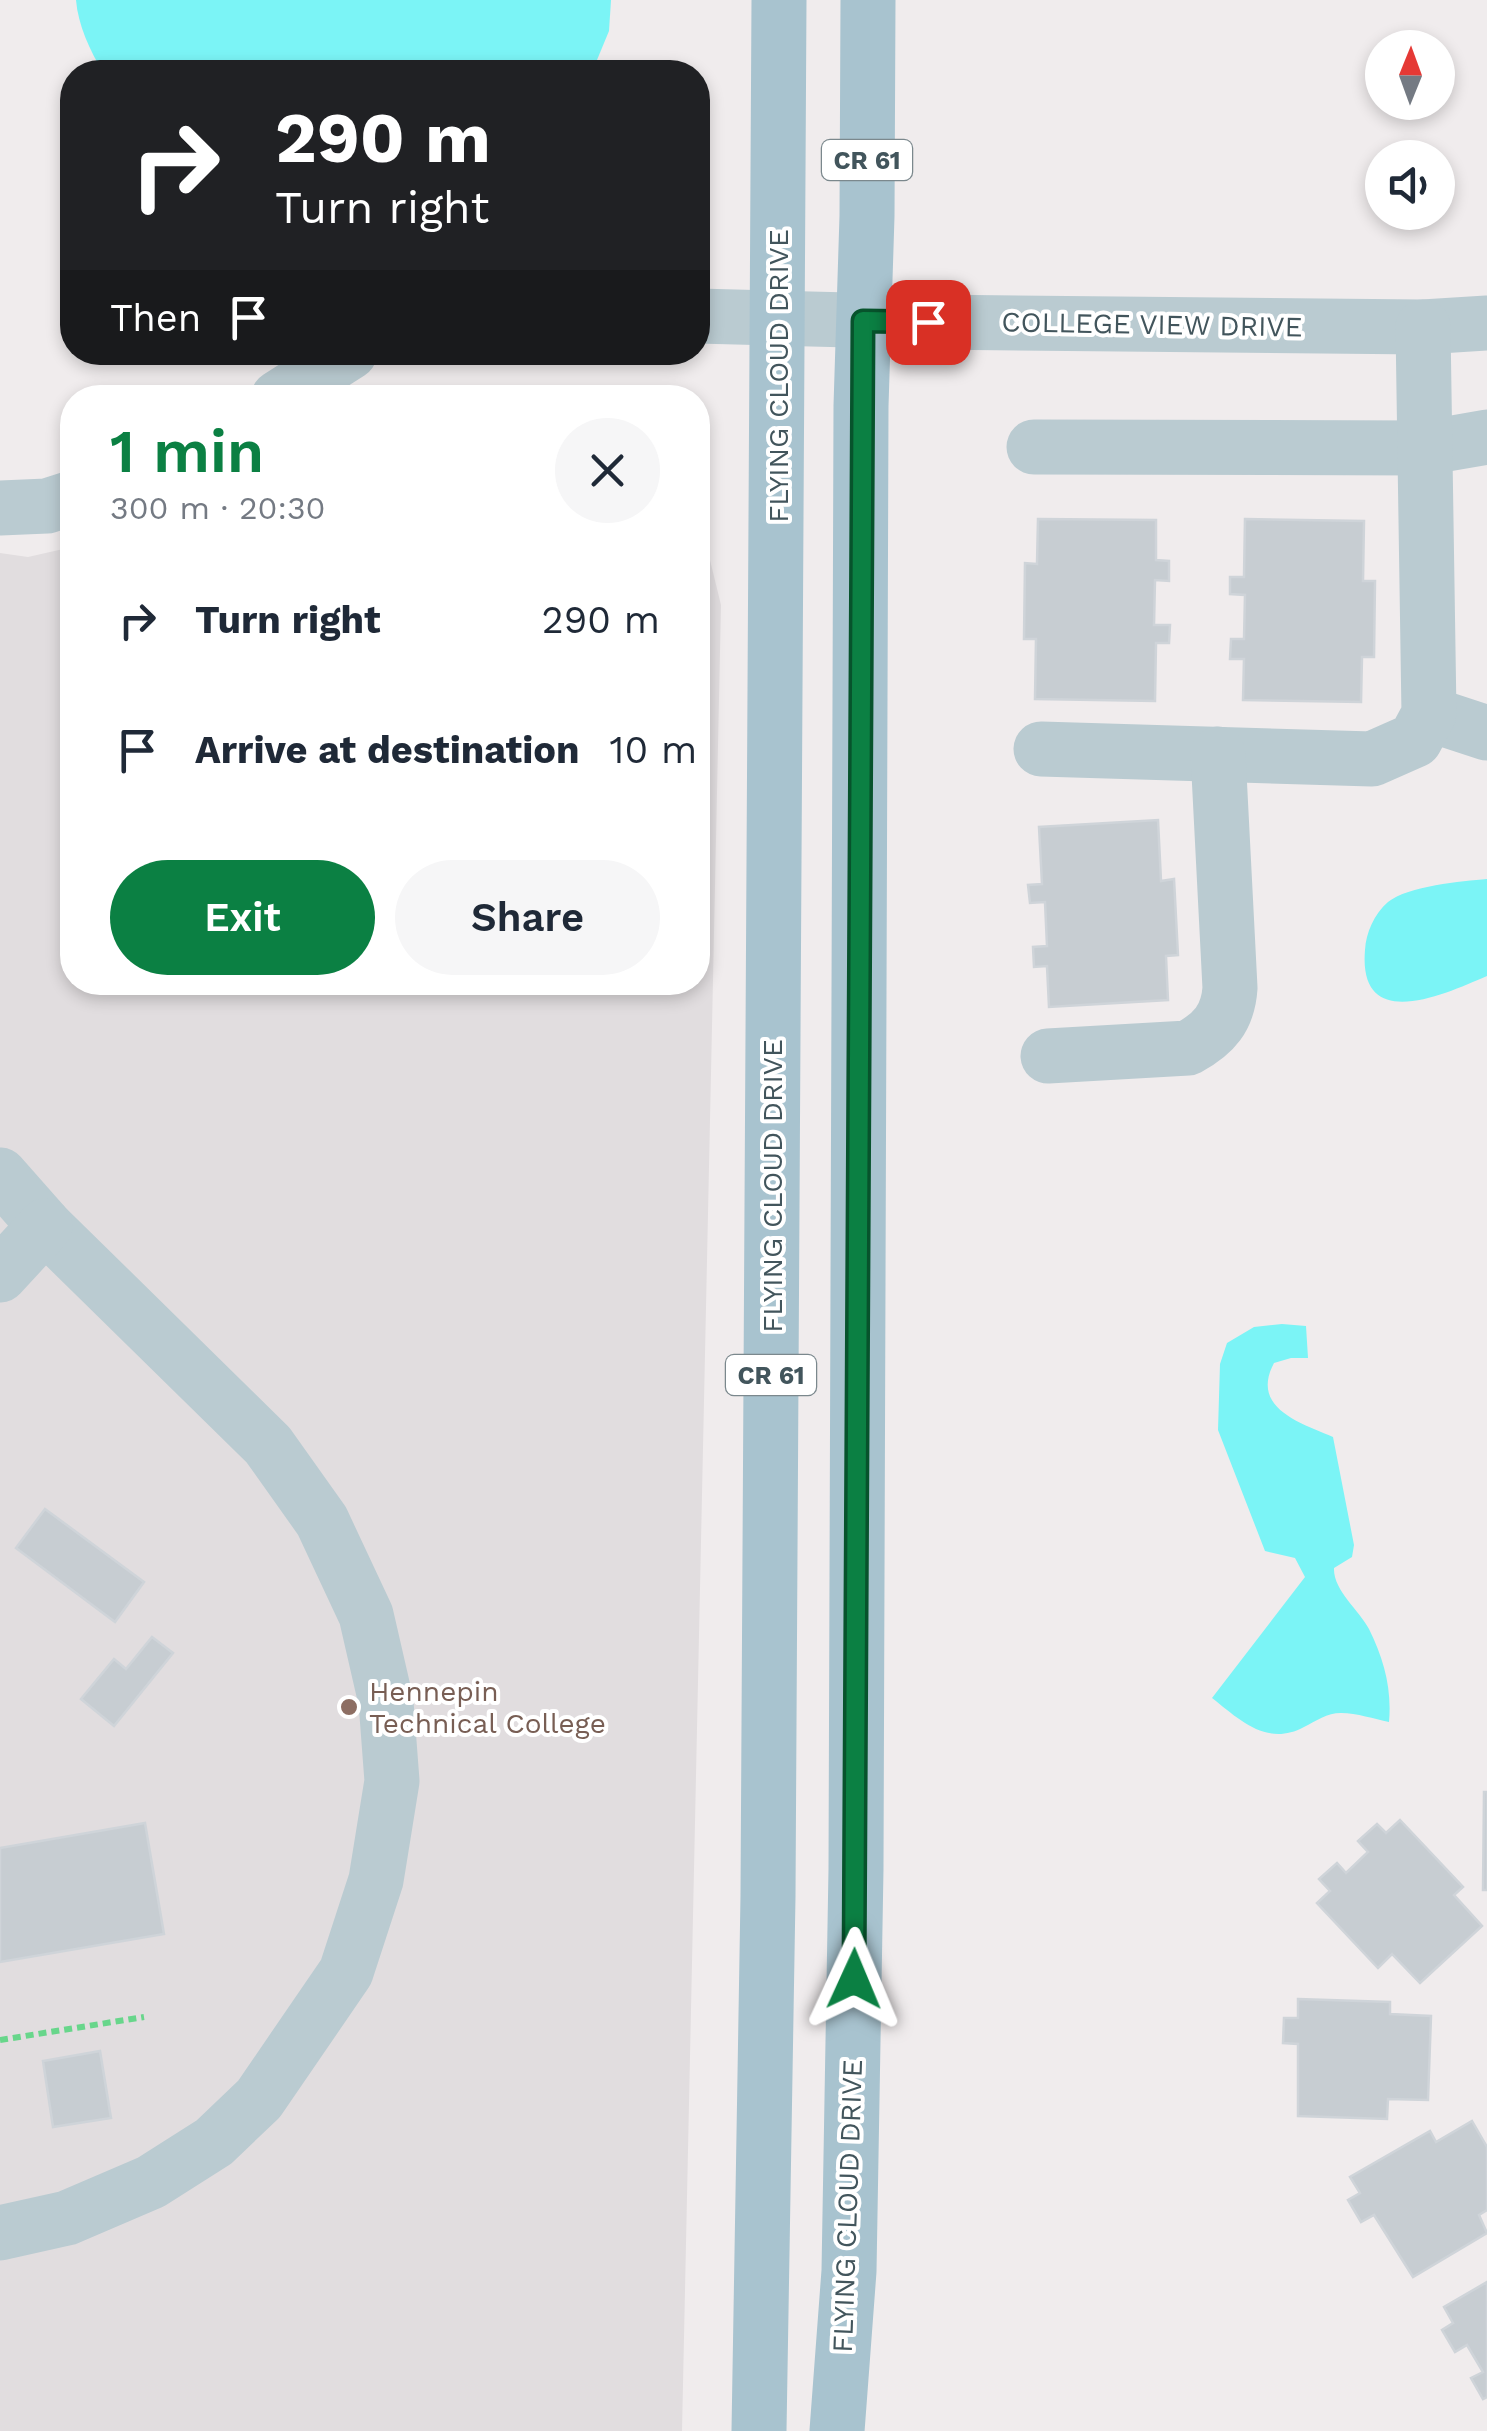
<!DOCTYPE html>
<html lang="en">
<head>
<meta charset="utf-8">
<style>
  :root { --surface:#fff; --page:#f6f6f7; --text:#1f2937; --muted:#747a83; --accent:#0b8043 }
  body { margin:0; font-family:"Work Sans",sans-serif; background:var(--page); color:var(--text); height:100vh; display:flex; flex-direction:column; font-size:38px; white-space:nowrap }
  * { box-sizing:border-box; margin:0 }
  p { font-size:32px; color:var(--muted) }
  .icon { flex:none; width:55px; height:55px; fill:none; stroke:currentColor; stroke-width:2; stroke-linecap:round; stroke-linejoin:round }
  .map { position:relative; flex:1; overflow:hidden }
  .details { position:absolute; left:60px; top:385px; width:650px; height:610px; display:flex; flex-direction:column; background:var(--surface); border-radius:40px; box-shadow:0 5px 15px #0003 }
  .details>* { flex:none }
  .top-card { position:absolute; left:60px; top:60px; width:650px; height:305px; border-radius:40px; box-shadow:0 5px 15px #0003; background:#202124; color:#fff; overflow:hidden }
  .needle { width:65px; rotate:1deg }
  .tools { position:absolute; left:1365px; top:30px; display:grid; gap:20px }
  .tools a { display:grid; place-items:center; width:90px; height:90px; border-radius:50%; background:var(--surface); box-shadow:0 5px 15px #0003; font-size:50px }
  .pin { position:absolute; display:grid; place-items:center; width:85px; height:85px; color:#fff; margin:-42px; border-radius:20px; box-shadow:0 5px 15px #0006 }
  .me { position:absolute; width:110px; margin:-55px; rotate:1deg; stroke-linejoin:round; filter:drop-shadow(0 0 8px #0008) }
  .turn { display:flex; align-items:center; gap:35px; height:210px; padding:0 50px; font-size:45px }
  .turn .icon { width:130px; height:130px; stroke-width:2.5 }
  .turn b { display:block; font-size:70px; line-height:85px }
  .then { display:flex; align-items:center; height:95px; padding:0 50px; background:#0003; gap:20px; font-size:38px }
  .round { display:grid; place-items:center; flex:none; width:105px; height:105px; border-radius:52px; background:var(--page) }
  .head { display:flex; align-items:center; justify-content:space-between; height:170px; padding:0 50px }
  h1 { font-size:60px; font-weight:600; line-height:75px; color:var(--accent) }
  .action { display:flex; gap:20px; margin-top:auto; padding:20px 50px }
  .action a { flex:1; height:115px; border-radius:60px; background:var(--accent); color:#fff; font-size:40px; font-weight:600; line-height:115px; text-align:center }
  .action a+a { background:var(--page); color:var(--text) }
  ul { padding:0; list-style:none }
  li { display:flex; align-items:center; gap:30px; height:130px; padding:0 50px }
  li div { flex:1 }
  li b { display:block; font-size:38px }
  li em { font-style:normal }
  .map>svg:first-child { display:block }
  .education { fill:#e1dddf }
  .water { fill:#7bf4f6 }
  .building { fill:#c7cdd2; stroke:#cfd4d9; stroke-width:2.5 }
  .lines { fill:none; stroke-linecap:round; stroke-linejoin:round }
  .path { stroke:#68d68b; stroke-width:6; stroke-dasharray:8 5; stroke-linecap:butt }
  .minor { stroke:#bacbd1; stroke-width:55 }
  .major { stroke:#a8c3cf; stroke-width:55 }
  .route-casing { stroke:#07532c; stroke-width:25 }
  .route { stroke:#0b8043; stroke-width:18 }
  .education-dot { fill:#8d6e63; stroke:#fff; stroke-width:4 }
  .labels { text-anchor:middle; stroke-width:8; stroke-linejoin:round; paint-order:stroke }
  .shield { fill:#fff; stroke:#7b888d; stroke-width:2.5 }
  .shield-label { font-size:25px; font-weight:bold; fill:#42555c }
  .street-label { font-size:28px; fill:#42555c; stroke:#fff }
  .education-label { font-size:28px; fill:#785e54; stroke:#fff; text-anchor:start }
</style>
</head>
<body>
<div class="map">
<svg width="1487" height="2431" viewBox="0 0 1487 2431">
  <rect width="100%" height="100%" fill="#f0eced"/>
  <!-- education -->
  <polygon class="education" points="698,511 721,605 682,2431 0,2431 0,553 28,557 72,547 72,982 698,982"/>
  <!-- water -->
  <g class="water">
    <path d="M76 0H611L609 31 592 72H103C90 51 78 25 76 0Z"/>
    <path d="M1487 879V976C1443 995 1358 1034 1365 950 1366 933 1374 914 1388 902 1408 886 1462 881 1487 879Z"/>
    <path d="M1282 1324 1306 1326 1308 1358H1291L1274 1363C1250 1408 1300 1423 1333 1437L1354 1545 1352 1557 1334 1568C1333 1590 1359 1610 1369 1629 1384 1659 1392 1689 1389 1722 1374 1719 1357 1713 1341 1713 1327 1713 1316 1721 1304 1727 1267 1747 1240 1720 1212 1698L1305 1577 1295 1558 1265 1551 1218 1430 1220 1364 1227 1343 1254 1327Z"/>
  </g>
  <!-- building -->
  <g class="building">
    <polygon points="1038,519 1156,520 1156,560 1169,561 1169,581 1155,580 1154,625 1170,625 1169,643 1156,643 1155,701 1035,699 1036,639 1024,639 1025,563 1037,564"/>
    <polygon points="1245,519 1364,521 1363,581 1375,581 1374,657 1362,657 1361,702 1243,700 1244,659 1230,659 1231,639 1244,639 1245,595 1230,594 1230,577 1244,577"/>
    <polygon points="1158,820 1161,881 1174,879 1178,955 1166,956 1168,1000 1049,1007 1047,966 1034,967 1033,947 1047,946 1045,902 1030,903 1028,885 1042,884 1039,827"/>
    <polygon points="45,1509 144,1582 115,1622 16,1548"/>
    <polygon points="152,1637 173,1653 114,1726 81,1699 114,1659 126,1669"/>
    <polygon points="1484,1792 1487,1792 1487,1890 1483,1890"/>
    <polygon points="1400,1820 1463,1887 1454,1895 1482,1926 1420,1983 1392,1954 1378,1968 1317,1903 1330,1891 1319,1879 1337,1863 1346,1873 1368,1852 1358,1841 1377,1824 1386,1833"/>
    <polygon points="145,1823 164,1934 0,1962 0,1848"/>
    <polygon points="1298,1999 1390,2002 1390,2014 1431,2016 1428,2100 1388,2099 1387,2119 1298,2116 1298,2044 1283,2043 1284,2018 1298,2018"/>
    <polygon points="100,2051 111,2118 53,2127 43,2061"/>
    <polygon points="1472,2121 1487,2147 1487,2210 1479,2215 1487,2233 1413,2277 1374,2215 1361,2222 1348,2200 1360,2193 1350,2177 1430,2131 1436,2142"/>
    <polygon points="1487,2282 1487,2397 1483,2399 1471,2378 1483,2372 1467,2345 1455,2352 1442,2330 1453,2323 1444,2307"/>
  </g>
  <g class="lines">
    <!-- path -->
    <polyline class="path" points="0,2040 144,2017"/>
    <!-- minor -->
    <g class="minor">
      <polyline points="698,316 928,322 1423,327 1487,323"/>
      <polyline points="278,398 350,352"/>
      <polyline points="1034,447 1424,448 1487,437"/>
      <polyline points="0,508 47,506 72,498"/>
      <polyline points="1429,714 1487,733"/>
      <polyline points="1041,749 1372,759 1415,740 1429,714 1423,327"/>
      <path d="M1048 1056 1188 1048C1214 1034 1228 1018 1230 988L1218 754"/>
      <polyline points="0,1175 45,1226 268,1445 322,1521 366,1615 386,1702 392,1781 376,1880 346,1972 259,2099 214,2142 151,2182 67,2218 0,2233"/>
      <polyline points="0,1275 45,1226"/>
    </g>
    <!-- major -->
    <g class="major">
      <polyline points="759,2431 768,1896 779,0"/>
      <polyline points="837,2431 849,2271 856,1869 861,406 867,216 868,0"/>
    </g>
  </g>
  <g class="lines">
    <!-- route casing -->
    <g class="route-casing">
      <polyline id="route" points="854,1979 863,321 928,322"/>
    </g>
    <!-- route -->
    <use href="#route" class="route"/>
  </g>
  <!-- markers -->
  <circle class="education-dot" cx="349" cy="1707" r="10"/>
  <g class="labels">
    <!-- shield labels -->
    <g class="shield">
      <rect x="822" y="140" width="90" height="40" rx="8"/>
      <rect x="726" y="1355" width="90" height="40" rx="8"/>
    </g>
    <g class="shield-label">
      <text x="867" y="169">CR 61</text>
      <text x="771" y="1384">CR 61</text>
    </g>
    <!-- street labels -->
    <g class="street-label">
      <text transform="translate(1152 324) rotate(1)" y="10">COLLEGE VIEW DRIVE</text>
      <text transform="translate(778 376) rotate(-90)" y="10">FLYING CLOUD DRIVE</text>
      <text transform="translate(772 1186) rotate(-90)" y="10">FLYING CLOUD DRIVE</text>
      <text transform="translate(847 2206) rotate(-88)" y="10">FLYING CLOUD DRIVE</text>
    </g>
    <!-- education labels -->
    <g class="education-label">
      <text x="369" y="1701">Hennepin<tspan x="369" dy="32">Technical College</tspan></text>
    </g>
  </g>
</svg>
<div class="tools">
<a><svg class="needle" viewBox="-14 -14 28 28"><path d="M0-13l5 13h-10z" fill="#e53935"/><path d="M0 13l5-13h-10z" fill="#747a83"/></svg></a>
<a><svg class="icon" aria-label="sound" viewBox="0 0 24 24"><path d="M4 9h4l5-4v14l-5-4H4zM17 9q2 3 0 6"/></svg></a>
</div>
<div class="pin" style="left:928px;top:322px;background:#d93025"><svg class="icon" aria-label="arrive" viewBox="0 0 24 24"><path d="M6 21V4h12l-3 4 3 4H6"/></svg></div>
<svg class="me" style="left:854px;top:1979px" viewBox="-20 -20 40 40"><path d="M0-17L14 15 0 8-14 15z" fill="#0b8043" stroke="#fff" stroke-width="4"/></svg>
<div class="top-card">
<div class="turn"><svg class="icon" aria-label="right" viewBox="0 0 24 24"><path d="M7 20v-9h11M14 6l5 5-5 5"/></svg><div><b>290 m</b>Turn right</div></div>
<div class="then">Then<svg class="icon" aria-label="arrive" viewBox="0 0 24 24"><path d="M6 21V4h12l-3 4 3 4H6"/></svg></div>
</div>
<section class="details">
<div class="head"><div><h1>1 min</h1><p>300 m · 20:30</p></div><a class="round"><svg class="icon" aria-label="close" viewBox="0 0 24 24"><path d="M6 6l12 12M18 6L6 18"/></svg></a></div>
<ul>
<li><svg class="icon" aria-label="right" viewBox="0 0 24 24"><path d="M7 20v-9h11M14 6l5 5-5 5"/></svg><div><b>Turn right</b></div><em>290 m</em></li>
<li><svg class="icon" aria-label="arrive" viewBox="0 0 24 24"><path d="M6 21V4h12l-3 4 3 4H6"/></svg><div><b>Arrive at destination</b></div><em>10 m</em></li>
</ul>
<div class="action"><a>Exit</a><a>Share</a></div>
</section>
</div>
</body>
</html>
